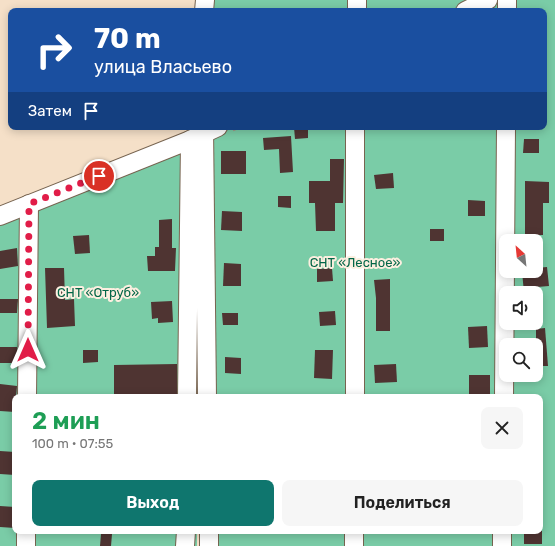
<!DOCTYPE html>
<html lang="ru">
<head>
<meta charset="utf-8">
<style>
  :root { --surface:#fff; --page:#f6f6f6; --text:#222; --muted:#767676; --accent:#0f766e }
  body { margin:0; font-family:Rubik,sans-serif; background:var(--page); color:var(--text); height:100vh; display:flex; flex-direction:column; font-size:15px; white-space:nowrap }
  * { box-sizing:border-box; margin:0 }
  p { font-size:13px; color:var(--muted) }
  .icon { flex:none; width:22px; height:22px; fill:none; stroke:currentColor; stroke-width:2; stroke-linecap:round; stroke-linejoin:round }
  .map { position:relative; flex:1; overflow:hidden }
  .side { position:absolute; left:12px; top:394px; width:531px; height:140px; display:flex; flex-direction:column; background:var(--surface); border-radius:8px; box-shadow:0 2px 10px #0003 }
  .side>* { flex:none }
  .banner { position:absolute; left:8px; top:8px; width:539px; height:122px; border-radius:8px; box-shadow:0 2px 10px #0003; background:#1a4fa0; color:#fff; overflow:hidden }
  .needle { width:26px; rotate:333deg }
  .controls { position:absolute; left:499px; top:234px; display:grid; gap:8px }
  .controls a { display:grid; place-items:center; width:44px; height:44px; border-radius:8px; background:var(--surface); box-shadow:0 2px 10px #0003; font-size:20px }
  .pin { position:absolute; display:grid; place-items:center; width:34px; height:34px; color:#fff; margin:-17px; border:2px solid #fff; border-radius:50%; box-shadow:0 1px 4px #0007 }
  .me { position:absolute; width:44px; margin:-22px; rotate:0deg; stroke-linejoin:round; filter:drop-shadow(0 0 3px #0008) }
  .turn { display:flex; align-items:center; gap:14px; height:84px; padding:0 20px; font-size:18px }
  .turn .icon { width:52px; height:52px; stroke-width:2.5 }
  .turn b { display:block; font-size:28px; line-height:34px }
  .then { display:flex; align-items:center; height:38px; padding:0 20px; background:#0003; gap:8px; font-size:15px }
  .round { display:grid; place-items:center; flex:none; width:42px; height:42px; border-radius:8px; background:var(--page) }
  .overview { display:flex; align-items:center; justify-content:space-between; height:68px; padding:0 20px }
  h1 { font-size:24px; font-weight:600; line-height:30px; color:#1e9e55 }
  .action { display:flex; gap:8px; margin-top:auto; padding:8px 20px }
  .action a { flex:1; height:46px; border-radius:8px; background:var(--accent); color:#fff; font-size:16px; font-weight:600; line-height:46px; text-align:center }
  .action a+a { background:var(--page); color:var(--text) }
  .map>svg:first-child { display:block }
  .green { fill:#7acca7; fill-rule:evenodd }
  .building { fill:#4f3432 }
  .lines { fill:none; stroke-linecap:round; stroke-linejoin:round }
  .minor-casing { stroke:#776450; stroke-width:20 }
  .path { stroke:#a69684; stroke-width:2.5; stroke-dasharray:3 2; stroke-linecap:butt }
  .minor { stroke:#fff; stroke-width:18 }
  .route { stroke:#e11d48; stroke-width:7; stroke-dasharray:0 12.6 }
  .labels { text-anchor:middle; stroke-width:4; stroke-linejoin:round; paint-order:stroke }
  .park-label { font-size:13px; fill:#036647; stroke:#fcefe0 }
</style>
</head>
<body>
<div class="map">
<svg width="555" height="546" viewBox="0 0 555 546">
  <rect width="100%" height="100%" fill="#f5e0c8"/>
  <!-- green -->
  <g class="green">
    <path d="M200 0H555V546H199V531H540V397H199L200 127H544V11H200ZM506 241H536V271H506ZM506 293H536V323H506ZM506 345H536V375H506Z"/>
    <polygon points="196,140 197,397 15,397 15,531 197,531 197,546 0,546 0,216"/>
  </g>
  <!-- building -->
  <g class="building">
    <polygon points="294,127 308,127 308,138 295,139"/>
    <polygon points="291,136 293,172 280,173 279,149 264,150 263,138"/>
    <polygon points="524,139 539,139 539,153 523,153"/>
    <rect x="221" y="151" width="25" height="23"/>
    <polygon points="330,159 344,159 343,203 335,203 335,231 316,231 315,203 309,203 309,181 330,181"/>
    <polygon points="393,173 394,188 376,189 374,175"/>
    <polygon points="525,181 549,182 549,203 543,203 543,235 525,235"/>
    <polygon points="278,196 291,196 291,208 278,207"/>
    <polygon points="468,200 485,201 485,216 468,216"/>
    <polygon points="222,211 242,212 242,231 221,230"/>
    <polygon points="172,219 172,248 176,248 175,271 148,271 147,256 155,256 155,247 159,247 159,220"/>
    <rect x="430" y="229" width="14" height="12"/>
    <polygon points="89,235 90,253 75,254 73,236"/>
    <polygon points="17,248 18,266 0,269 0,251"/>
    <polygon points="224,263 241,264 241,286 223,286"/>
    <polygon points="547,267 549,286 537,287 538,292 524,293 522,271 536,271 536,268"/>
    <polygon points="45,268 64,268 65,300 74,299 75,326 47,328"/>
    <polygon points="332,268 333,281 317,282 317,269"/>
    <polygon points="390,279 390,331 376,331 376,298 374,280"/>
    <polygon points="0,299 18,299 17,313 0,313"/>
    <polygon points="172,301 173,322 158,323 158,318 152,319 151,302"/>
    <polygon points="335,311 336,325 320,326 319,312"/>
    <polygon points="222,313 238,313 238,325 223,325"/>
    <polygon points="487,326 488,347 469,348 468,327"/>
    <polygon points="545,328 548,366 536,366 536,329"/>
    <rect x="0" y="347" width="17" height="16"/>
    <polygon points="83,350 98,350 98,362 83,363"/>
    <polygon points="315,350 333,350 332,379 314,378"/>
    <polygon points="225,357 241,358 241,374 225,373"/>
    <polygon points="177,364 177,395 114,394 114,365"/>
    <polygon points="396,364 397,382 375,383 374,365"/>
    <rect x="469" y="375" width="21" height="21"/>
    <polygon points="0,384 17,386 15,412 0,411"/>
    <polygon points="0,451 15,452 15,475 0,474"/>
    <polygon points="0,506 15,507 15,528 0,527"/>
    <rect x="524" y="531" width="18" height="13"/>
    <polygon points="101,534 112,534 111,546 100,546"/>
  </g>
  <g class="lines">
    <!-- minor casing -->
    <g class="minor-casing">
      <g id="minor">
        <polyline points="204,11 205,0"/>
        <polyline points="357,11 357,0"/>
        <polyline points="465,11 488,0"/>
        <polyline points="507,11 507,0"/>
        <polyline points="204,127 207,397"/>
        <polyline points="0,216 190,140 218,127"/>
        <polyline points="27,397 29,204"/>
        <polyline points="187,397 190,140"/>
        <polyline points="355,397 355,127"/>
        <polyline points="504,397 506,127"/>
        <polyline points="209,531 209,546"/>
        <polyline points="26,546 26,531"/>
        <polyline points="185,546 186,531"/>
        <polyline points="354,546 354,531"/>
        <polyline points="502,546 502,531"/>
      </g>
    </g>
    <!-- path -->
    <polyline class="path" points="233,130 240,127"/>
    <!-- minor -->
    <use href="#minor" class="minor"/>
  </g>
  <g class="lines">
    <!-- route -->
    <polyline class="route" points="28,350 29,204 99,176"/>
  </g>
  <g class="labels">
    <!-- park labels -->
    <g class="park-label">
      <text x="355" y="267">СНТ «Лесное»</text>
      <text x="98" y="297">СНТ «Отруб»</text>
    </g>
  </g>
</svg>
<div class="controls">
<a><svg class="needle" viewBox="-14 -14 28 28"><path d="M0-13l5 13h-10z" fill="#e53935"/><path d="M0 13l5-13h-10z" fill="#767676"/></svg></a>
<a><svg class="icon" aria-label="sound" viewBox="0 0 24 24"><path d="M4 9h4l5-4v14l-5-4H4zM17 9q2 3 0 6"/></svg></a>
<a><svg class="icon" aria-label="search" viewBox="0 0 24 24"><circle cx="10" cy="10" r="6"/><path d="M15 15l6 6"/></svg></a>
</div>
<div class="pin" style="left:99px;top:176px;background:#d93025"><svg class="icon" aria-label="arrive" viewBox="0 0 24 24"><path d="M6 21V4h12l-3 4 3 4H6"/></svg></div>
<svg class="me" style="left:28px;top:350px" viewBox="-20 -20 40 40"><path d="M0-17L14 15 0 8-14 15z" fill="#e11d48" stroke="#fff" stroke-width="4"/></svg>
<div class="banner">
<div class="turn"><svg class="icon" aria-label="right" viewBox="0 0 24 24"><path d="M7 20v-9h11M14 6l5 5-5 5"/></svg><div><b>70 m</b>улица Власьево</div></div>
<div class="then">Затем<svg class="icon" aria-label="arrive" viewBox="0 0 24 24"><path d="M6 21V4h12l-3 4 3 4H6"/></svg></div>
</div>
<section class="side">
<div class="overview"><div><h1>2 мин</h1><p>100 m · 07:55</p></div><a class="round"><svg class="icon" aria-label="close" viewBox="0 0 24 24"><path d="M6 6l12 12M18 6L6 18"/></svg></a></div>
<div class="action"><a>Выход</a><a>Поделиться</a></div>
</section>
</div>
</body>
</html>
